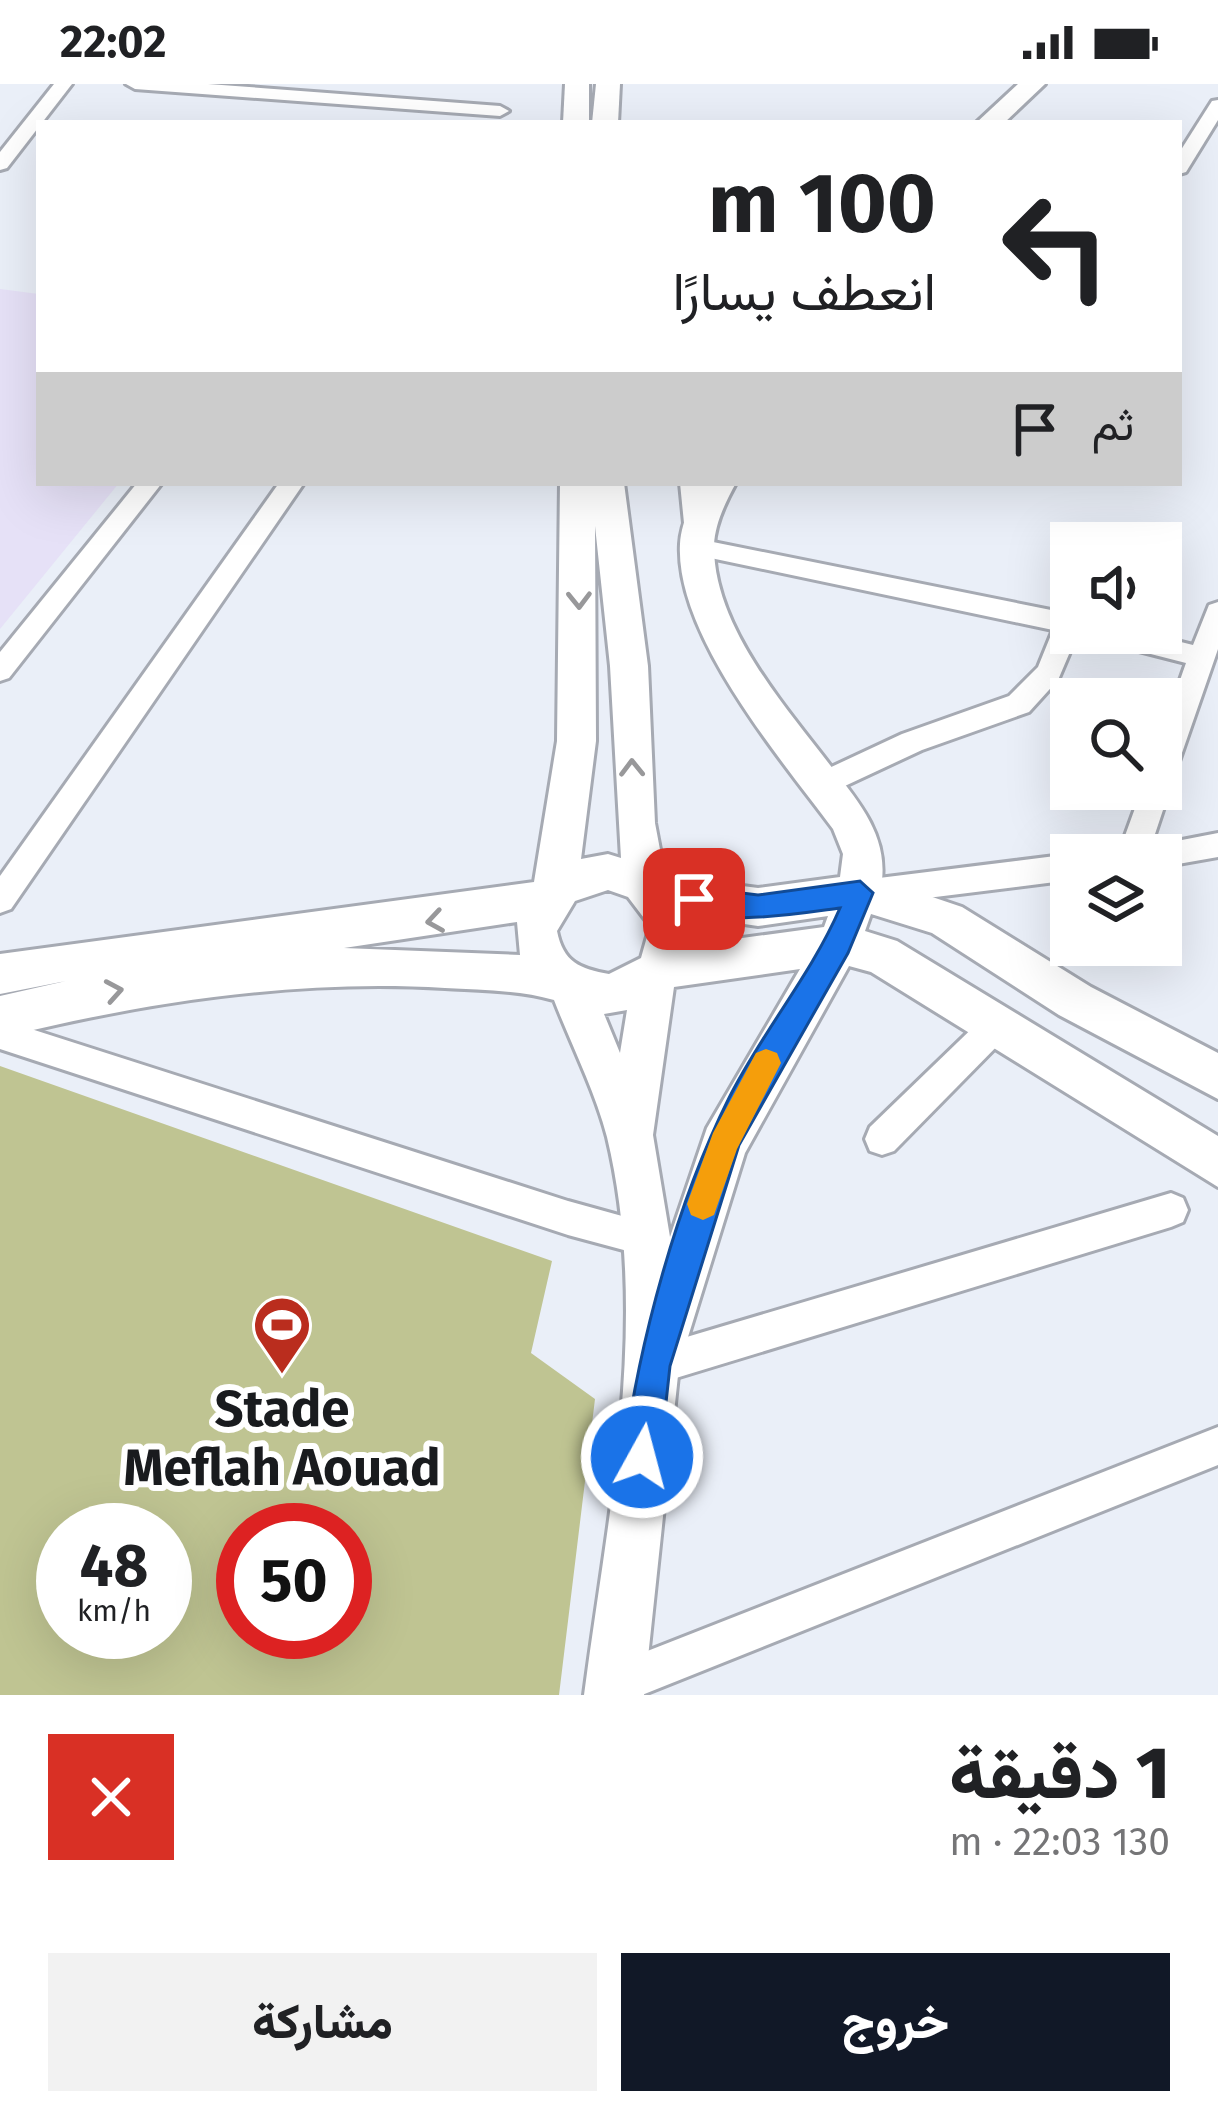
<!DOCTYPE html>
<html lang="ar">
<head>
<meta charset="utf-8">
<style>
  :root { --surface:#fff; --page:#f2f2f2; --text:#202124; --muted:#757577; --accent:#111827 }
  body { margin:0; font-family:"Fira Sans",Vazirmatn,sans-serif; background:var(--page); color:var(--text); direction:rtl; height:100vh; display:flex; flex-direction:column; font-size:45px; white-space:nowrap }
  * { box-sizing:border-box; margin:0 }
  p { font-size:39px; color:var(--muted) }
  .icon { flex:none; width:66px; height:66px; fill:none; stroke:currentColor; stroke-width:2; stroke-linecap:round; stroke-linejoin:round }
  .map { position:relative; height:1611px; overflow:hidden; direction:ltr }
  .sheet { display:flex; flex-direction:column; background:var(--surface); flex:1 }
  .sheet>* { flex:none }
  .top-card { position:absolute; left:36px; top:36px; width:1146px; height:366px; border-radius:0px; box-shadow:0 12px 48px #0002; direction:rtl; background:#fff; color:var(--text); overflow:hidden }
  .fabs { position:absolute; left:1050px; top:438px; display:grid; gap:24px }
  .fabs a { display:grid; place-items:center; width:132px; height:132px; border-radius:0px; background:var(--surface); box-shadow:0 12px 48px #0002; font-size:60px }
  .speed { position:absolute; left:36px; top:1419px; display:flex; gap:24px; font-size:60px; font-weight:700; text-align:center }
  .speed>* { display:grid; place-content:center; width:156px; height:156px; border-radius:50%; background:var(--surface); box-shadow:0 12px 48px #0002; line-height:1 }
  .speed small { font-size:30px; font-weight:400 }
  .speed .limit { border:18px solid #d22; background:#fff; color:#111 }
  .pin { position:absolute; display:grid; place-items:center; width:102px; height:102px; color:#fff; margin:-51px; border-radius:24px; box-shadow:0 6px 18px #0006 }
  .me { position:absolute; width:132px; margin:-66px; rotate:7deg; stroke-linejoin:round; filter:drop-shadow(0 0 9px #0008) }
  .turn { display:flex; align-items:center; gap:42px; height:252px; padding:0 48px; font-size:54px }
  .turn .icon { width:156px; height:156px; stroke-width:2.5 }
  .turn b { display:block; font-size:84px; line-height:102px }
  .then { display:flex; align-items:center; height:114px; padding:0 48px; background:#0003; gap:24px; font-size:45px }
  .round { display:grid; place-items:center; flex:none; width:126px; height:126px; border-radius:0px; background:var(--page) }
  .headline { display:flex; align-items:center; justify-content:space-between; height:204px; padding:0 48px }
  h1 { font-size:72px; font-weight:800; line-height:90px }
  .action { display:flex; gap:24px; margin-top:auto; padding:24px 48px }
  .action a { flex:1; height:138px; border-radius:0px; background:var(--accent); color:#fff; font-size:48px; font-weight:800; line-height:138px; text-align:center }
  .action a+a { background:var(--page); color:var(--text) }
  .status { display:flex; justify-content:space-between; align-items:center; height:84px; padding:0 60px; background:var(--surface); direction:ltr }
  .status svg { height:33px; fill:currentColor }
  .map>svg:first-child { display:block }
  .education { fill:#e6e1f7 }
  .green { fill:#bfc492; fill-rule:evenodd }
  .lines { fill:none; stroke-linecap:round; stroke-linejoin:round }
  .street-casing { stroke:#a6aab3; stroke-width:6 }
  .secondary-casing { stroke:#a6aab3; stroke-width:6 }
  .street { fill:#fff; fill-rule:evenodd }
  .secondary { fill:#fff; fill-rule:evenodd }
  .oneway { stroke:#98989a }
  .route { fill:#1a73e8; stroke:#114b97; stroke-width:3 }
  .slow { fill:#f59e0b }
  .labels { text-anchor:middle; stroke-width:12; stroke-linejoin:round; paint-order:stroke }
  .near-poi-label { font-size:51px; font-weight:bold; fill:#191b1e; stroke:#fff }
</style>
</head>
<body>
<div class="status"><b>22:02</b><svg viewBox="0 0 49 12"><path d="M0 12V9h3v3zM5 12V6h3v6zM10 12V3h3v9zM15 12V0h3v12zM26 1h20v11H26zM47 4h2v5h-2z"/></svg></div>
<div class="map">
<svg width="1218" height="1611" viewBox="0 0 1218 1611">
  <rect width="100%" height="100%" fill="#eaeff8"/>
  <!-- education -->
  <polygon class="education" points="0,205 39,210 39,399 119,399 0,545"/>
  <!-- green -->
  <path class="green" d="M0 982 552 1177 531 1269 595 1315 559 1611H0ZM63 1446H165V1548H63ZM243 1446H345V1548H243Z"/>
  <g class="lines">
    <!-- street casing -->
    <g class="street-casing">
      <g id="street">
        <polygon points="54,0 72,0 7,84 0,86 0,68"/>
        <polygon points="126,0 208,0 500,22 509,27 500,32 135,5"/>
        <polygon points="1218,16 1218,36 1186,88 1179,90 1179,69 1212,17"/>
        <polygon points="137,399 162,399 9,594 0,597 0,568"/>
        <polygon points="279,399 304,399 11,825 0,829 0,792"/>
        <polygon points="680,399 704,399 708,457 1071,530 1071,549 1078,549 1058,596 1029,628 922,666 832,708 812,708 808,700 812,692 902,650 1009,612 1038,583 1053,546 687,469"/>
        <polygon points="1218,518 1218,565 1175,689 1167,698 1170,705 1151,762 1218,749 1218,773 1161,783 1161,771 1118,771 1142,705 1161,705 1161,650 1186,579 1096,556 1092,549 1145,549 1193,561 1209,521"/>
        <polygon points="1071,770 1071,796 863,822 852,818 848,809 852,800 863,796"/>
        <polygon points="998,925 1009,930 1014,940 1009,950 894,1067 882,1071 870,1067 865,1055 870,1043 987,930"/>
        <polygon points="0,935 568,1117 658,1142 664,1154 658,1166 646,1172 568,1151 0,965"/>
        <polygon points="1171,1109 1183,1114 1188,1126 1183,1138 1171,1143 653,1301 640,1295 634,1282 640,1269 653,1263"/>
        <polygon points="1218,1343 1218,1381 642,1611 597,1611 593,1601 599,1586"/>
      </g>
    </g>
    <!-- secondary casing -->
    <g class="secondary-casing">
      <g id="secondary">
        <polygon points="565,0 589,0 589,39 563,39"/>
        <polygon points="596,0 620,0 618,39 592,39"/>
        <polygon points="1018,0 1045,0 1004,39 976,39"/>
        <path d="M560 399H624L648 582 655 739 665 792 758 804 840 793 843 770 833 745C781 675 675 551 680 460 681 439 692 417 702 399H736C726 417 715 439 714 461 713 541 784 621 830 681 858 717 887 750 882 796L962 823 1091 903 1218 969V1015L1059 931 932 849 871 830 865 847 897 857 1218 1052V1103L871 888 849 882 745 1069 679 1282 644 1611H584C608 1427 651 1237 607 1053 595 1007 571 960 554 916 520 906 480 906 445 904 295 895 145 918 0 954V912L66 897 0 910V870L534 798 557 657ZM595 442 610 582 621 774 608 770 581 775 596 657ZM608 806 628 813 650 842 641 874 609 890C580 885 563 878 557 847L575 817ZM689 832 758 842 828 832 824 843 691 861ZM517 838 520 871 344 864ZM800 885 707 1044 670 1153 653 1051 674 903ZM627 926 620 969 604 930Z"/>
      </g>
    </g>
    <!-- street -->
    <use href="#street" class="street"/>
    <!-- secondary -->
    <use href="#secondary" class="secondary"/>
  </g>
  <!-- one-way arrows -->
  <defs><path id="oneway-chevron" d="M-2-3.5L2.5 0L-2 3.5" fill="none" stroke-width="1.6" stroke-linecap="round" stroke-linejoin="round" transform="scale(3)"/></defs>
  <g class="oneway">
    <use href="#oneway-chevron" transform="translate(579 516) rotate(89)"/>
    <use href="#oneway-chevron" transform="translate(632 684) rotate(-91)"/>
    <use href="#oneway-chevron" transform="translate(435 837) rotate(171)"/>
    <use href="#oneway-chevron" transform="translate(114 907) rotate(-10)"/>
  </g>
  <!-- route -->
  <path class="route" d="M860 797 873 809 848 869 739 1061 670 1282 660 1373 654 1385 642 1390 630 1385 624 1373C639 1258 677 1118 729 1014 762 948 811 891 840 824 808 828 698 848 681 815L694 803 758 811Z"/>
  <!-- slow -->
  <polygon class="slow" points="766,965 777,969 781,979 737,1065 714,1131 703,1136 691,1131 687,1120 713,1049 756,969"/>
  <!-- icons -->
  <defs>
    <g id="stadium-pin" transform="scale(3)"><path d="M0 17L-7.5 6A9.5 9.5 0 1 1 7.5 6Z" fill="#ba2d1e" stroke="#fff"/><path d="M0-5a6.5 5 0 1 0 0 10a6.5 5 0 1 0 0-10ZM-3.5-1.8h7v3.6h-7Z" fill="#fff"/></g>
  </defs>
  <g fill-rule="evenodd">
    <use href="#stadium-pin" x="282" y="1241"/>
  </g>
  <g class="labels">
    <!-- near-poi labels -->
    <g class="near-poi-label">
      <text x="282" y="1342">Stade<tspan x="282" dy="59">Meflah Aouad</tspan></text>
    </g>
  </g>
</svg>
<div class="fabs">
<a><svg class="icon" aria-label="sound" viewBox="0 0 24 24"><path d="M4 9h4l5-4v14l-5-4H4zM17 9q2 3 0 6"/></svg></a>
<a><svg class="icon" aria-label="search" viewBox="0 0 24 24"><circle cx="10" cy="10" r="6"/><path d="M15 15l6 6"/></svg></a>
<a><svg class="icon" aria-label="layers" viewBox="0 0 24 24"><path d="M12 4l9 5-9 5-9-5zM3 14l9 5 9-5"/></svg></a>
</div>
<div class="speed"><div>48<small>km/h</small></div><div class="limit">50</div></div>
<div class="pin" style="left:694px;top:815px;background:#d93025"><svg class="icon" aria-label="arrive" viewBox="0 0 24 24"><path d="M6 21V4h12l-3 4 3 4H6"/></svg></div>
<svg class="me" style="left:642px;top:1373px" viewBox="-20 -20 40 40"><circle r="17" fill="#1a73e8" stroke="#fff" stroke-width="3"/><path d="M0-11L8 9 0 5-8 9z" fill="#fff"/></svg>
<div class="top-card">
<div class="turn"><svg class="icon" aria-label="left" viewBox="0 0 24 24"><path d="M17 20v-9H6M10 6l-5 5 5 5"/></svg><div><b>100 m</b>انعطف يسارًا</div></div>
<div class="then">ثم<svg class="icon" aria-label="arrive" viewBox="0 0 24 24"><path d="M6 21V4h12l-3 4 3 4H6"/></svg></div>
</div>
</div>
<section class="sheet">
<div class="headline"><div><h1>1 دقيقة</h1><p>130 m · 22:03</p></div><a class="round" style="background:#d93025;color:#fff"><svg class="icon" aria-label="close" viewBox="0 0 24 24"><path d="M6 6l12 12M18 6L6 18"/></svg></a></div>
<div class="action"><a>خروج</a><a>مشاركة</a></div>
</section>
</body>
</html>
